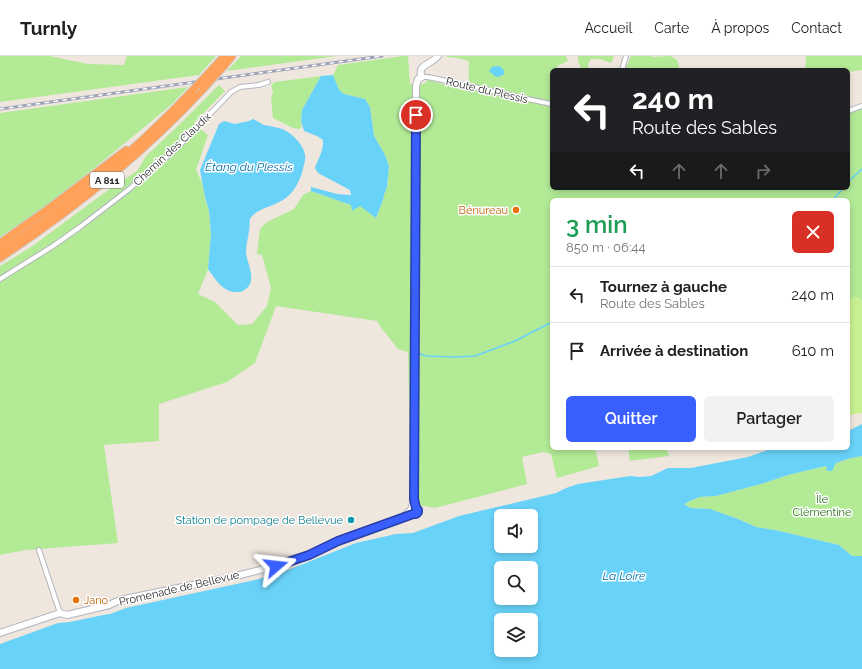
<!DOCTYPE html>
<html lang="fr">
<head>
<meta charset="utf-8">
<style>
  :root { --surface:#fff; --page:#f2f2f2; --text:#202124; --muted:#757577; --line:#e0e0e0; --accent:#3a5fff }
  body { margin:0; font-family:Raleway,sans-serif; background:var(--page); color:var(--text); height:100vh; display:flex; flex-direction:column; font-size:15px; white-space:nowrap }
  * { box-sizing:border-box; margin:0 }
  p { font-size:13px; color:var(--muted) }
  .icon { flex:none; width:22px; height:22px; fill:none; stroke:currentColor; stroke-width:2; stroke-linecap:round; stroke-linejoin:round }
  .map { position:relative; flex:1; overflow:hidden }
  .details { position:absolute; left:550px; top:142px; width:300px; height:252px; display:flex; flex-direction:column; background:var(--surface); border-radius:6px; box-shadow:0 2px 6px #0003 }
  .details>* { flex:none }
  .top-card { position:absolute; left:550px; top:12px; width:300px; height:122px; border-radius:6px; box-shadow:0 2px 6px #0003; background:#202124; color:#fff; overflow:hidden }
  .fabs { position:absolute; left:494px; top:453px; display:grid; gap:8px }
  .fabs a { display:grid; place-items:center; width:44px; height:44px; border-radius:6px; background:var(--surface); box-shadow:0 2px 6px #0003; font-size:20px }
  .pin { position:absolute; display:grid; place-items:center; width:34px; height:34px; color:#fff; margin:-17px; border:2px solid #fff; border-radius:50%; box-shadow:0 1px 4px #0007 }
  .me { position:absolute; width:44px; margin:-22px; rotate:73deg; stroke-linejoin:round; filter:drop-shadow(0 0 3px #0008) }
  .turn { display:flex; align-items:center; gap:14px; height:84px; padding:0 16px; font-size:18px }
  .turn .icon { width:52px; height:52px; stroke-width:2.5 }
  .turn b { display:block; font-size:28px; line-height:34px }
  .lanes { display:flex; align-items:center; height:38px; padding:0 16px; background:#0003; justify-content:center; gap:20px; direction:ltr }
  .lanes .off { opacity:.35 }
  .round { display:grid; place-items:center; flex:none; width:42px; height:42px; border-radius:6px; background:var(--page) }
  .headline { display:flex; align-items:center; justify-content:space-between; height:68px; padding:0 16px }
  h1 { font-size:24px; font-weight:600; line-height:30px; color:#1e9e55 }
  .button { display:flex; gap:8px; margin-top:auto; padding:8px 16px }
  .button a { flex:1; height:46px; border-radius:6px; background:var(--accent); color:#fff; font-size:16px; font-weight:600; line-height:46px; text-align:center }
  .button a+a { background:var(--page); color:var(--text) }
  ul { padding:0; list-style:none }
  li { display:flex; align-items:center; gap:12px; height:56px; padding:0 16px; border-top:1px solid var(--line) }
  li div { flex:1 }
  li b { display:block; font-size:15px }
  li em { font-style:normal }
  header { display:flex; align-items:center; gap:24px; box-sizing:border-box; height:56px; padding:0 20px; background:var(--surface); border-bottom:1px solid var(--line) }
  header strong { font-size:19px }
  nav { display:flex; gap:22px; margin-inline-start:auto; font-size:14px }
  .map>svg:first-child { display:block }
  .green { fill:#b2ea96 }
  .pitch { fill:#c8f291 }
  .water { fill:#69d2f9; fill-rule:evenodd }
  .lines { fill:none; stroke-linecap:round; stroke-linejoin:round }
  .stream { stroke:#69d2f9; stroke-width:1.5 }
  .street-casing { stroke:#b2b4c1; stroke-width:6 }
  .secondary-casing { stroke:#b2b4c1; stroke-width:8 }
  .highway-casing { stroke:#c8c8c8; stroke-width:9 }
  .street { stroke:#fff; stroke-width:4 }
  .secondary { stroke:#fff; stroke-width:6 }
  .highway { stroke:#ffa158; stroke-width:7 }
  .rail-casing { stroke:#9fa3b8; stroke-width:3 }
  .rail { stroke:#fff; stroke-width:1.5; stroke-dasharray:4.5; stroke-linecap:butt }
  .highway-bridge-casing { stroke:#c8c8c8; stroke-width:9; stroke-linecap:butt }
  .highway-bridge { stroke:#ffa158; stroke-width:7 }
  .route-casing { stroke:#263ea6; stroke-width:10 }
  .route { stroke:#3a5fff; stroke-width:7 }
  .food-dot { fill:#e8710a; stroke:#fff; stroke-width:1.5 }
  .culture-dot { fill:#0f9aa8; stroke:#fff; stroke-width:1.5 }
  .labels { text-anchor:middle; stroke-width:3; stroke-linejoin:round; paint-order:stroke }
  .shield { fill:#fff; stroke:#6b6b6b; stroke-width:1 }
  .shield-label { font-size:10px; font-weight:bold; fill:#2c2c2c }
  .street-label { font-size:11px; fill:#2c2c2c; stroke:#fff }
  .food-label { font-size:11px; fill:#c56008; stroke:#fff; text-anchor:end }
  .park-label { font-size:11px; fill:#277114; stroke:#fff }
  .culture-label { font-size:11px; fill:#0d838f; stroke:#fff; text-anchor:end }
  .water-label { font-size:12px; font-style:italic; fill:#0270aa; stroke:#fff }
</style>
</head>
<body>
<header>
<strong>Turnly</strong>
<nav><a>Accueil</a><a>Carte</a><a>À propos</a><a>Contact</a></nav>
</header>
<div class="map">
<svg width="862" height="613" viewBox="0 0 862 613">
  <rect width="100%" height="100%" fill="#efe7de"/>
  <!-- green -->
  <g class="green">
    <polygon points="0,0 49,0 88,8 124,9 127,0 216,0 199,19 0,46"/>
    <polygon points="241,0 337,0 227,15"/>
    <polygon points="403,0 408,0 410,28 424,28 428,24 468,35 469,5 457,2 447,1 446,0 566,0 568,5 557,10 558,14 552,14 552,132 848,132 848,58 862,52 862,245 856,241 853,241 848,247 848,144 552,144 552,392 595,392 599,410 557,422 551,398 543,396 522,401 527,428 435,452 419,449 411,440 408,296 398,293 382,273 377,265 276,250 255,307 227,326 159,348 159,385 104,389 118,487 26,494 0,499 0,210 31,191 111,132 137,115 146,100 181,67 219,29 225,35 194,67 208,79 196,114 203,129 205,142 209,155 211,178 208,213 198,238 215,246 238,269 252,268 267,250 271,232 262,199 257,198 260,173 267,166 294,153 303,139 311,135 351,149 360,149 376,162 383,144 384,139 387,131 389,110 385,99 374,80 370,51 365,43 344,38 338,34 333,19 338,9"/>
    <polygon points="578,0 614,0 611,7 600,3 591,3 588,8 589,14 582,14 578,5"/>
    <polygon points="631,0 650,0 653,1 671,0 677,4 679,9 678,14 625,14"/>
    <polygon points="806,0 862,0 862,14 848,16 848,14 805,14"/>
    <polygon points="321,20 302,54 301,65 302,70 300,73 293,72 273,62 271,43 273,36 271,29 275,26"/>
    <polygon points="188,31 172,48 136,78 88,117 43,152 0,181 0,57"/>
    <polygon points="628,392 666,392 669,400 630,405"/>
    <polygon points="862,400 862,500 852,500 839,489 775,474 756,471 738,463 710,453 691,452 684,448 699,441 716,440 761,428 788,419 826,410 827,415 836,407 851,402"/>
  </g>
  <!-- pitch -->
  <polygon class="pitch" points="853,241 856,241 862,245 862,357 848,359 848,247"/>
  <!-- water -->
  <g class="water">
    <path d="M496 10C500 10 502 11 504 15V18L501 20 496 21 489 15 492 11Z"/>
    <path d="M333 19 339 34 344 38 365 43 370 51 374 80 385 99 389 110 387 131 384 139 383 144 376 162 360 150 352 155 351 149 311 135V131L337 138 351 139 350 134 318 117 315 112C318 103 324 94 323 84L317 80 304 75 301 65 302 54 321 20Z"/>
    <path d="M253 63C257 65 260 67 264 69 270 70 276 71 282 73 291 76 304 89 305 99 306 104 303 112 302 117 298 128 292 140 281 145 273 150 254 154 250 163 249 167 250 172 249 175 248 182 246 189 246 196 247 207 256 222 248 231 245 234 242 236 238 236 223 237 216 224 208 213L211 178 209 155 205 141 200 114 219 68 224 65 235 68 249 65Z"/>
    <path d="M862 368V400L851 402 836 407 832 415H827L826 410 788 419 761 428 716 440 699 441 684 448 691 452 710 453 738 463 756 471 775 474 839 489 852 500H862V613H0V588L58 567 70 566 103 559 110 558 126 552 259 523 283 516 356 487 396 478 413 477 459 460 556 437 566 432 578 428 630 420 640 421 651 420 668 412H691L748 401 773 392H848V374H850ZM501 460H531V490H501ZM501 512H531V542H501ZM501 564H531V594H501Z"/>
  </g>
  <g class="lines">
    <!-- stream -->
    <g class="stream">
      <polyline points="848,126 862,113"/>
      <polyline points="833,144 843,132"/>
      <polyline points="418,297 426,300 455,301 475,300 515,285 552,266"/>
    </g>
    <!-- street casing -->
    <g class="street-casing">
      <g id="street">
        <polyline points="622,14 626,0"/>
        <path d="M422 21H427C469 29 510 40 552 48"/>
        <polyline points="848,55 862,50"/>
        <polyline points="0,223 53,190 80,171 128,134 167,101 189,80 231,36 240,31 259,29 268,26"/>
        <polyline points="39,494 60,557"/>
      </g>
    </g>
    <!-- secondary casing -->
    <g class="secondary-casing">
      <g id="secondary">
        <path d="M416 452 414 443 416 30 418 23 422 21C417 12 426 9 432 5 434 4 436 2 438 0"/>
        <polyline points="403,461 411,454 414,444"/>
        <polyline points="0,577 60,557 67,559 80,556 109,549 120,544 236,520 276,510 309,499 338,485 402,462 413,458 416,458 417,457 418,455 416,452"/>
      </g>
    </g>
    <!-- highway casing -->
    <g class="highway-casing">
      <g id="highway">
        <polyline points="218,7 224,0"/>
        <polyline points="224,10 232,0"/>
        <polyline points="0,187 48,153 126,94"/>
        <path d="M0 195C71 149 135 95 193 34"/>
        <path d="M0 202C74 153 143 98 204 32"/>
      </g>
    </g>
    <!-- street -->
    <use href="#street" class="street"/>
    <!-- secondary -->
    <use href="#secondary" class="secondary"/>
    <!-- highway -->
    <use href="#highway" class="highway"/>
    <!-- rail casing -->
    <g class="rail-casing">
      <polyline id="rail" points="0,53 382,0"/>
    </g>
    <!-- rail -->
    <use href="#rail" class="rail"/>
    <!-- highway-bridge casing -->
    <g class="highway-bridge-casing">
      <g id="highway-bridge">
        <polyline points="204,32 224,10"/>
        <polyline points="193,34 218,7"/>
      </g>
    </g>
    <!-- highway-bridge -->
    <use href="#highway-bridge" class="highway-bridge"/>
  </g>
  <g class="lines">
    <!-- route casing -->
    <g class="route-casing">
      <polyline id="route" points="276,510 309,499 338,485 402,462 413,458 416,458 418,456 418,454 416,452 414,443 416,59"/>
    </g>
    <!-- route -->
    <use href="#route" class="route"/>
  </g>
  <!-- markers -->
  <g class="food-dot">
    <circle cx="516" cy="154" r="4"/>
    <circle cx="76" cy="544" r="4"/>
  </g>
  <circle class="culture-dot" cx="351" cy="464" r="4"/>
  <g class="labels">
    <!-- shield labels -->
    <rect class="shield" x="90" y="116" width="34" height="16" rx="3"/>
    <g class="shield-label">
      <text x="107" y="128">A 811</text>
    </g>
    <!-- street labels -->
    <g class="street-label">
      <text transform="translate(487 34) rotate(13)" y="4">Route du Plessis</text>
      <text transform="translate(172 93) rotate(-43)" y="4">Chemin des Claudix</text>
      <text transform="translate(179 532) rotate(-13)" y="4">Promenade de Bellevue</text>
    </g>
    <!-- food labels -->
    <g class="food-label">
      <text x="508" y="158">Bénureau</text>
      <text x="84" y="548" text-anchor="start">Jano</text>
    </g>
    <!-- park labels -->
    <g class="park-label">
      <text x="822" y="447">Île<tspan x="822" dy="13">Clémentine</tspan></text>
    </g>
    <!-- culture labels -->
    <g class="culture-label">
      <text x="343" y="468">Station de pompage de Bellevue</text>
    </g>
    <!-- water labels -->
    <g class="water-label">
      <text x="249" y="115">Étang du Plessis</text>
      <text x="624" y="524">La Loire</text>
    </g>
  </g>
</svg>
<div class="fabs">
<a><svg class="icon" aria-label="sound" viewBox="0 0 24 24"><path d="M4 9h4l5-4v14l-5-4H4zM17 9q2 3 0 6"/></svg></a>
<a><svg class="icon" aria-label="search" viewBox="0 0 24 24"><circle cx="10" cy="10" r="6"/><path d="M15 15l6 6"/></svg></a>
<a><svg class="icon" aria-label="layers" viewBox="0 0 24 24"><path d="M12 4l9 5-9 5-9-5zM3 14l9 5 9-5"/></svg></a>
</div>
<div class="pin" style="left:416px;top:59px;background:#d93025"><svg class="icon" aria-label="arrive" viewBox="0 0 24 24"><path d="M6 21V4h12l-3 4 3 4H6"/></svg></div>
<svg class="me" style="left:276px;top:510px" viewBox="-20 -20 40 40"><path d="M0-17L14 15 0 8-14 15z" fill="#3a5fff" stroke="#fff" stroke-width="4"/></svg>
<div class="top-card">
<div class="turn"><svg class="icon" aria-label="left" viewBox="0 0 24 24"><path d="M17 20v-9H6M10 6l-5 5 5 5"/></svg><div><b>240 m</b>Route des Sables</div></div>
<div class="lanes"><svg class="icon" aria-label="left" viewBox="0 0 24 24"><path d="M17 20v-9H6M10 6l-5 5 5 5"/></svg><svg class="icon off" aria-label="ahead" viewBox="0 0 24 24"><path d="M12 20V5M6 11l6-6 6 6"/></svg><svg class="icon off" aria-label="ahead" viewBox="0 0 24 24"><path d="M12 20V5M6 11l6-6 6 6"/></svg><svg class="icon off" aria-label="right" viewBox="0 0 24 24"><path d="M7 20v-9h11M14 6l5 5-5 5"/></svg></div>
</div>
<section class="details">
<div class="headline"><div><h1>3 min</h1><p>850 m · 06:44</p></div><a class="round" style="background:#d93025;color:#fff"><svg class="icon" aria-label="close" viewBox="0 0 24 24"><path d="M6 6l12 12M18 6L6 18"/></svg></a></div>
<ul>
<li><svg class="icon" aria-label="left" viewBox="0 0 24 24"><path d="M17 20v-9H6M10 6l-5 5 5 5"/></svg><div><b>Tournez à gauche</b><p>Route des Sables</p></div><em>240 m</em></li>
<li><svg class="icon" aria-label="arrive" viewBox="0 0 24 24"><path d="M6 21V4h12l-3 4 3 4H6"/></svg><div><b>Arrivée à destination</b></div><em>610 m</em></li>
</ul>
<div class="button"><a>Quitter</a><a>Partager</a></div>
</section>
</div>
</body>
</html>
